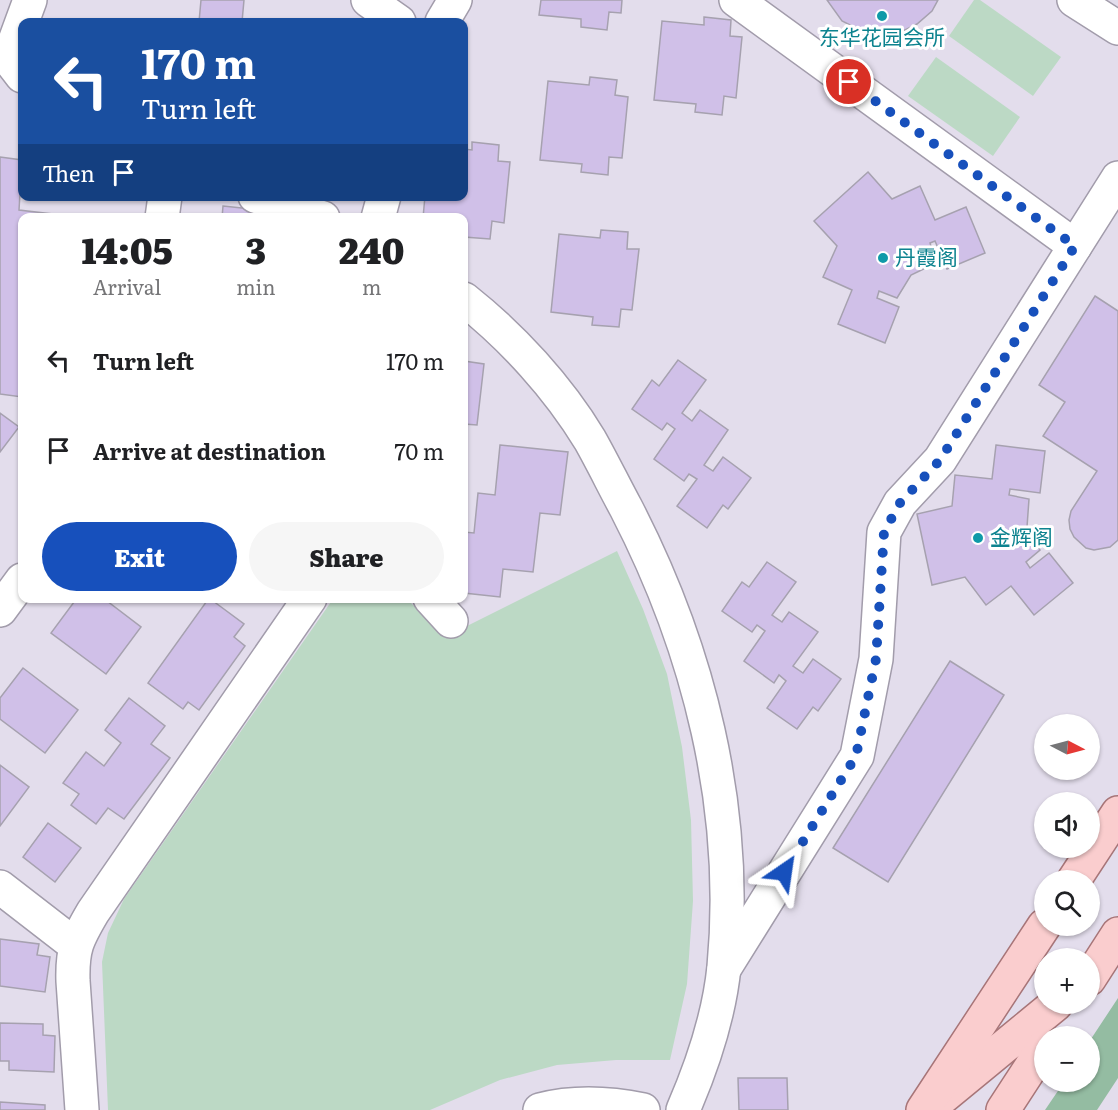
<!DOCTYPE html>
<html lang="en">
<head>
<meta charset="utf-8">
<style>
  :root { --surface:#fff; --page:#f6f6f6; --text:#202124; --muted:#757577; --accent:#1750bc }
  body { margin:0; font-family:Literata,"Noto Sans SC",serif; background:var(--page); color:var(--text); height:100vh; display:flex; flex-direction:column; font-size:22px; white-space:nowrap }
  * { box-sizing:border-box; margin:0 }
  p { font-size:20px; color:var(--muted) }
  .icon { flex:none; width:33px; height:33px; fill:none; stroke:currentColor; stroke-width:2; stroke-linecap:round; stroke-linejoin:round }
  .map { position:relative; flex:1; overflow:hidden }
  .side { position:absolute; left:18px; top:213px; width:450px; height:390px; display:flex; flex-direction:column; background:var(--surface); border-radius:12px; box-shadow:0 2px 4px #0004 }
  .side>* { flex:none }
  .hud { position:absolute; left:18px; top:18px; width:450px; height:183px; border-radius:12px; box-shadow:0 2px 4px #0004; background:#1a4fa0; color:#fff; overflow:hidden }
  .needle { width:39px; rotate:96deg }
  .controls { position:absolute; left:1034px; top:714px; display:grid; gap:12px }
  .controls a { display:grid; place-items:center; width:66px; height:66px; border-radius:50%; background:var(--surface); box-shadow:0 2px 4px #0004; font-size:30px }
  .pin { position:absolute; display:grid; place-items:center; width:51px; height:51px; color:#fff; margin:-26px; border:3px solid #fff; border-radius:50%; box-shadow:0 2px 6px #0007 }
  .me { position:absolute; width:66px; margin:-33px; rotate:32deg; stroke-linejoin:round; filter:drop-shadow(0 0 4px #0008) }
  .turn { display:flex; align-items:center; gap:21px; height:126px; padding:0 24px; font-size:27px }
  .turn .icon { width:78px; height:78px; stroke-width:2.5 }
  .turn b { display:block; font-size:42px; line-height:51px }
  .then { display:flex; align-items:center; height:57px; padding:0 24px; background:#0003; gap:12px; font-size:22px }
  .eta { display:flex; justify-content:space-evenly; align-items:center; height:102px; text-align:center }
  .eta b { font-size:36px; font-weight:800; line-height:42px }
  .action { display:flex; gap:12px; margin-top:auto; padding:12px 24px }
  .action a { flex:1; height:69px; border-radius:36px; background:var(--accent); color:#fff; font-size:24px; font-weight:800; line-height:69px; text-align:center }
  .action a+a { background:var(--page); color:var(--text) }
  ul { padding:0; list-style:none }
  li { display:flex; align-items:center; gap:18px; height:90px; padding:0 24px }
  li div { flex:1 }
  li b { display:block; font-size:22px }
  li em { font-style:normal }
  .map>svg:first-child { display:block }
  .green { fill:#bcd9c5 }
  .forest { fill:#94bca2 }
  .building { fill:#d0c0e8; stroke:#a6a1af; stroke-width:1.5 }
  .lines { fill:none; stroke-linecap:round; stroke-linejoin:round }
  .minor-casing { stroke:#a29cab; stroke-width:36 }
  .major-casing { stroke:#a77578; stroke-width:36 }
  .minor { stroke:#fff; stroke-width:33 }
  .major { stroke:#facdce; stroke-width:33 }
  .route { stroke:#1750bc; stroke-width:10; stroke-dasharray:0 18 }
  .culture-dot { fill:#0f9aa8; stroke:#fff; stroke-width:2 }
  .labels { text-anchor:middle; stroke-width:6; stroke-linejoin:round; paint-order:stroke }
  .culture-label { font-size:21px; fill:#0d838f; stroke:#fff; text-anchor:start }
</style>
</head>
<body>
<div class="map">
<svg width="1118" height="1110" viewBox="0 0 1118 1110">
  <rect width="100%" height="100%" fill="#e3ddec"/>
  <!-- green -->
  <g class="green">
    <polygon points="974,0 980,0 1061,57 1033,96 949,36"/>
    <polygon points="936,57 1020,117 993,156 908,96"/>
    <polygon points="617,551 643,609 667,674 682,747 691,820 693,901 687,984 670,1060 616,1060 557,1065 500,1080 430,1110 108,1110 102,962 108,933 124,899 333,599 407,599 445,637"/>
  </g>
  <!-- forest -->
  <polygon class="forest" points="1118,998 1118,1078 1097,1110 1045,1110 1064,1082 1089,1082 1089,1042"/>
  <!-- building -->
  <g class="building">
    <polygon points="201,0 244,0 242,22 199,22"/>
    <polygon points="541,0 622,0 621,13 609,12 607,30 581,27 581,19 539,15"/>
    <polygon points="827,0 938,0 932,11 917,24 899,33 879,35 860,30 842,21"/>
    <polygon points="704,17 731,20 730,36 742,37 736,98 724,96 722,115 695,112 696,104 654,100 662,21 704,25"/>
    <polygon points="590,77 617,80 615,95 628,97 622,158 609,157 608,175 581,172 582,164 540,160 548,81 589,85"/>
    <polygon points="472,142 499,145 498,161 510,162 504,223 492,221 490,239 464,237 464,218 423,218 425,196 464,196 464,149 472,150"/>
    <polygon points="0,157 22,160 19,210 79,217 22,218 22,397 0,394"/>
    <polygon points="868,172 892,199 920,186 935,220 966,207 985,253 947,269 935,241 930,243 936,263 911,275 897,298 879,291 877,298 899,307 885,343 838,324 852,290 823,277 837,246 814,221"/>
    <polygon points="223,206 260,210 259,218 222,218"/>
    <polygon points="601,230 628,232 627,249 639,249 632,310 621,309 619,327 592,325 593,317 551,312 559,234 600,238"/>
    <polygon points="1095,296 1118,311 1118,540 1110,547 1094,550 1086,548 1074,537 1070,529 1069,520 1071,511 1097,471 1043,436 1065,402 1039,385"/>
    <polygon points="678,360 706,380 682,413 692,421 700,410 728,430 704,465 713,471 723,457 751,478 728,509 723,505 707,528 677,506 697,479 689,474 684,481 654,459 675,429 667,423 662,430 632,409 652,380 659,386"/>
    <polygon points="464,361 484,364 477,425 464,424"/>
    <polygon points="0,413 19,427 0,452"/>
    <polygon points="500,445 568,452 560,515 540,513 533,572 503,569 500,597 464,593 464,532 474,533 478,493 495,495"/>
    <polygon points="996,445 1045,451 1040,493 1010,489 1009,495 1029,499 1027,527 1040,550 1026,562 1030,568 1049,553 1073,583 1034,615 1011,586 986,605 965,577 932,585 917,514 952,506 955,475 992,479"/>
    <polygon points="767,562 796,582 772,615 782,622 789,612 818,632 793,666 803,673 813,659 841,679 818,711 813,707 797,729 767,708 786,681 779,675 774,683 744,661 765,631 757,625 752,632 722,611 742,582 749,587"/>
    <polygon points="77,598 103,598 141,627 106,674 51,633"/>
    <polygon points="209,598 244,624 234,637 245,646 199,710 188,702 183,709 148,683"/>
    <polygon points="950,661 1004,695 888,882 833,848"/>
    <polygon points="23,668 78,710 45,753 0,719 0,698"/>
    <polygon points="129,698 165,726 151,744 170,758 124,819 108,808 96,824 71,805 79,794 63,783 86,752 104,766 121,743 105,730"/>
    <polygon points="0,765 29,787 0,826"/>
    <polygon points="48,823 81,848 55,882 23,857"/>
    <polygon points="0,939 39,944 37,955 50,957 45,992 0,986"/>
    <polygon points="0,1023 43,1024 43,1035 55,1036 54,1072 9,1070 9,1061 0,1061"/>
    <polygon points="738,1078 787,1078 788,1110 739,1110"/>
    <polygon points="0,1102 45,1105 45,1110 0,1110"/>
  </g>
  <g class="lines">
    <!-- minor casing -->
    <g class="minor-casing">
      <g id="minor">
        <polyline points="368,0 399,22"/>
        <polyline points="736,0 1075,246"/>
        <polyline points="1074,0 1118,28"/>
        <polyline points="442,22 455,0"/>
        <polyline points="22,76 12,63 12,49 30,0"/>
        <polyline points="255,196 323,218"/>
        <polyline points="162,218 165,196"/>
        <polyline points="378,218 384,196"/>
        <path d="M464 299C512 337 558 387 590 440 603 463 614 486 626 508 699 649 739 808 724 967 719 1017 703 1064 683 1110"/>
        <polyline points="430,598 451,621"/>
        <polyline points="0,610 22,580"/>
        <polyline points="0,887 75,945"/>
        <polyline points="724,969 857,756 876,659 884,532 900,503 940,460 1118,178"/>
        <path d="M82 1110 73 981C72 949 77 939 93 912L310 598"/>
        <path d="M540 1110C575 1101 609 1103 643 1110"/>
      </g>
    </g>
    <!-- major casing -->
    <g class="major-casing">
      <g id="major">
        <polyline points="1074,880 1118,813"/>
        <polyline points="1089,979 1118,934"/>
        <polyline points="944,1096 1056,1004"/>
        <polyline points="923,1110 1044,926"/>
        <polyline points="1003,1110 1044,1047"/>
      </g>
    </g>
    <!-- minor -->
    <use href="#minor" class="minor"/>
    <!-- major -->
    <use href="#major" class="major"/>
  </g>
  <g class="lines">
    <!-- route -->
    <polyline class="route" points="784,872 856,756 876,659 884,532 900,503 940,460 1075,246 849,82"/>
  </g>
  <!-- markers -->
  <g class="culture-dot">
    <circle cx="882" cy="16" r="6"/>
    <circle cx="883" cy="258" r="6"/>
    <circle cx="978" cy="538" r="6"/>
  </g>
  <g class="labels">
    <!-- culture labels -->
    <g class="culture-label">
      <text x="882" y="45" text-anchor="middle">东华花园会所</text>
      <text x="895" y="265">丹霞阁</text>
      <text x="990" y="545">金辉阁</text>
    </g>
  </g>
</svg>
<div class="controls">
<a><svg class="needle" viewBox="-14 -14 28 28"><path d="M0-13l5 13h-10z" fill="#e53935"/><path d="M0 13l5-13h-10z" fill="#757577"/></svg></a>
<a><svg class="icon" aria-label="sound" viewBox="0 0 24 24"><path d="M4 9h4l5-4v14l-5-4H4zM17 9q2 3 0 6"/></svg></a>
<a><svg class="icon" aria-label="search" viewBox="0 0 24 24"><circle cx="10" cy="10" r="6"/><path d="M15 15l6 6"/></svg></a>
<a>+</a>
<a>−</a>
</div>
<div class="pin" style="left:849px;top:82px;background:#d93025"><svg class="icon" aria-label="arrive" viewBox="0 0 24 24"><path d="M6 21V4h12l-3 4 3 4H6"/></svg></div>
<svg class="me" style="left:784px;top:872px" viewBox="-20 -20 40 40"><path d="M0-17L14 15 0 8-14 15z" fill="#1750bc" stroke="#fff" stroke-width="4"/></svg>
<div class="hud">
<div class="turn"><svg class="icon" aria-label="left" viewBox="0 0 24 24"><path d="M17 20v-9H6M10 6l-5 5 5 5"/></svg><div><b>170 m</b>Turn left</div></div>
<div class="then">Then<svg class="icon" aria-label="arrive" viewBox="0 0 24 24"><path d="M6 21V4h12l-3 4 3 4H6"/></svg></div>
</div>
<section class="side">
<div class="eta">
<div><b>14:05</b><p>Arrival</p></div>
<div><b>3</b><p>min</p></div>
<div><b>240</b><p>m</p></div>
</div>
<ul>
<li><svg class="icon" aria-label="left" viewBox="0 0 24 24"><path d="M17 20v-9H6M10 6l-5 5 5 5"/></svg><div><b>Turn left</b></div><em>170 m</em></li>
<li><svg class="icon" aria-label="arrive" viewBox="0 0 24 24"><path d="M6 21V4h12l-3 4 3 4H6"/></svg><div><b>Arrive at destination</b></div><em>70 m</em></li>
</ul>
<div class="action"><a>Exit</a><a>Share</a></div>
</section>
</div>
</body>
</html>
